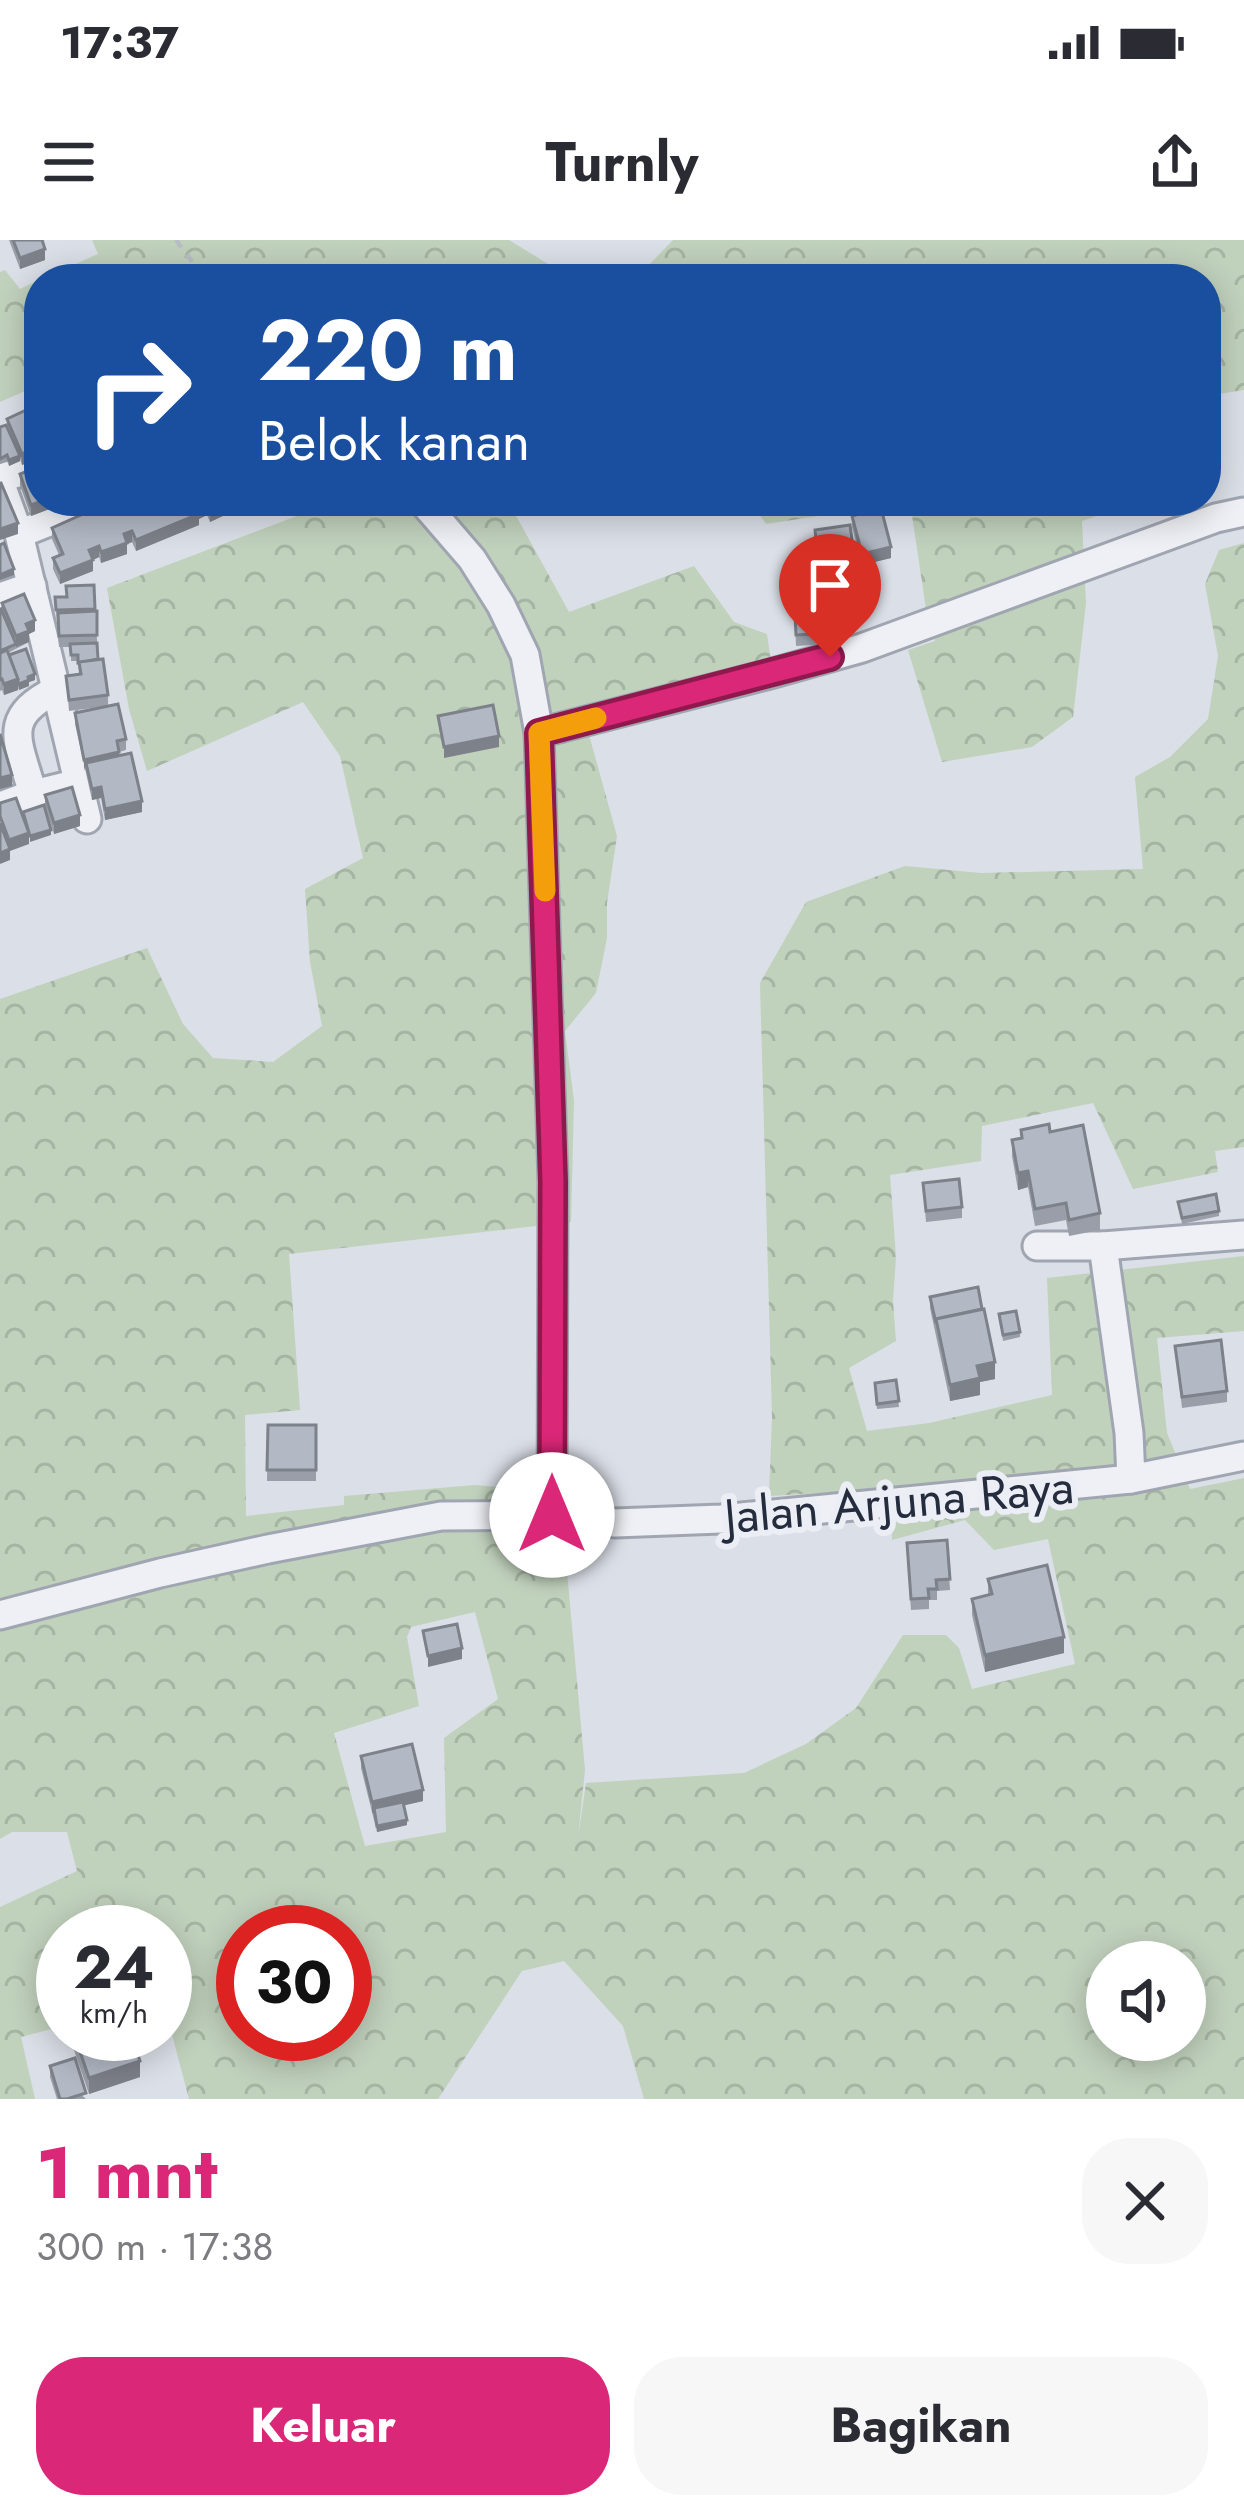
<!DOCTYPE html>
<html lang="id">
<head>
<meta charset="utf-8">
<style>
  :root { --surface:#fff; --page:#f7f7f7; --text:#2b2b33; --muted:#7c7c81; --accent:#db2777 }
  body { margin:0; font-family:Jost,sans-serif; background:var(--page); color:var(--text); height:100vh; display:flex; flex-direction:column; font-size:45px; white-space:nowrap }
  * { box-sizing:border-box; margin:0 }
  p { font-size:39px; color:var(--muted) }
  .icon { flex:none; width:66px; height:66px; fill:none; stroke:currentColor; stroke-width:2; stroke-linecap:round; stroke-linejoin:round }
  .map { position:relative; height:1859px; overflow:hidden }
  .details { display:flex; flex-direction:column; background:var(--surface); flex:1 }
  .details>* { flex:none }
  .top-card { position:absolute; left:24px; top:24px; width:1197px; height:252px; border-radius:48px; box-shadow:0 6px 30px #0003; background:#1a4fa0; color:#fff; overflow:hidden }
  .controls { position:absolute; left:1086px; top:1701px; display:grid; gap:24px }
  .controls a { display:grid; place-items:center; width:120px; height:120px; border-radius:50%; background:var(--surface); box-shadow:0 6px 30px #0003; font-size:60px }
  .speed { position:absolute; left:36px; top:1665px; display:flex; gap:24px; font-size:60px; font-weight:700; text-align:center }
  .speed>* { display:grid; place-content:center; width:156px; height:156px; border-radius:50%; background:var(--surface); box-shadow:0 6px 30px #0003; line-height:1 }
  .speed small { font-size:30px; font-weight:400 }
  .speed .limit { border:18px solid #d22; background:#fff; color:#111 }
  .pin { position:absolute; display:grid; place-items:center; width:102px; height:102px; color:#fff; margin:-123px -51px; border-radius:50% 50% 50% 0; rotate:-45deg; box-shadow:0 0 12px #0007 }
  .pin .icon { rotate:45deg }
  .me { position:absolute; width:132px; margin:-66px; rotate:0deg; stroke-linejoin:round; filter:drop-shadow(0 0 9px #0008) }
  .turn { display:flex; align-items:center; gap:42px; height:252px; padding:0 36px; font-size:54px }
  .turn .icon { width:156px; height:156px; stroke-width:2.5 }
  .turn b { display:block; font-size:84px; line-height:102px }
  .round { display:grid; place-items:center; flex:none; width:126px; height:126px; border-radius:48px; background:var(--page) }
  .summary { display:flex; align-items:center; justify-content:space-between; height:204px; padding:0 36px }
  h1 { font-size:72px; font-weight:700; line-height:90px; color:var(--accent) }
  .primary-button { display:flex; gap:24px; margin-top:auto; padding:24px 36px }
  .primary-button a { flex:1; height:138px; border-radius:48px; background:var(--accent); color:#fff; font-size:48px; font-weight:700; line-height:138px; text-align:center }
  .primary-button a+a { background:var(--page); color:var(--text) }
  .status { display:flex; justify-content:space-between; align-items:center; height:84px; padding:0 60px; background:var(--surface); direction:ltr }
  .status svg { height:33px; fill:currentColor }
  header { display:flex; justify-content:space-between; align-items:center; height:156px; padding:0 36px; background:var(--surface); font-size:54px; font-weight:700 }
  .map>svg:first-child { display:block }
  .forest { fill:url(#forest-crowns); fill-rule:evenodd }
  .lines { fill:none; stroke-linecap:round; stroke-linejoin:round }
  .street-casing { stroke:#a0a6b1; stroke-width:33 }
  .path { stroke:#b9bdc5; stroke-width:4.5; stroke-dasharray:9 9; stroke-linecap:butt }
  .street { stroke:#eef0f5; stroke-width:27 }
  .wall { fill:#999ea9 }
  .shaded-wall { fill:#7d8189 }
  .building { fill:#b2b8c4; stroke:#7d8189; stroke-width:3 }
  .route-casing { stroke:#8e194d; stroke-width:30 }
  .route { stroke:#db2777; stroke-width:21 }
  .slow { stroke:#f59e0b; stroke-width:21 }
  .labels { text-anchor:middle; stroke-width:12; stroke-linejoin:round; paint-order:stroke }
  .street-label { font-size:48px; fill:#242c3e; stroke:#ebeef5 }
</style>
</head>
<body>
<div class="status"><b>17:37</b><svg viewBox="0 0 49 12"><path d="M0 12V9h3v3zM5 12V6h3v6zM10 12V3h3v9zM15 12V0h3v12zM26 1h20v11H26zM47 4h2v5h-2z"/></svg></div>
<header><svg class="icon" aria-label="menu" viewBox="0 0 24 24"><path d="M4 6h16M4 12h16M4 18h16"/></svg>Turnly<svg class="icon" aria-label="share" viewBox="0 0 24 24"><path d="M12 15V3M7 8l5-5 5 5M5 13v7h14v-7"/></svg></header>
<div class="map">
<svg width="1244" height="1859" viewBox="0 0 1244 1859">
  <defs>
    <pattern id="forest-crowns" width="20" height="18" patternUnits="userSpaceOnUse" patternTransform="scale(3)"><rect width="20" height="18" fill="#c0d1bc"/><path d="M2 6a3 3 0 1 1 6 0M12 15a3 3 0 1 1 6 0" fill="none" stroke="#a5b4a3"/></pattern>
  </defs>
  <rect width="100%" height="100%" fill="#dbdfe7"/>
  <!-- forest -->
  <g class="forest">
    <polygon points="92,0 509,0 553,27 586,39 42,39 98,14"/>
    <polygon points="673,0 1244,0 1244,150 1206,156 1206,39 624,39 639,35"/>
    <polygon points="5,30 20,49 39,40 39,145 0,162 0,32"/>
    <path d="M336 261H508L569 372 694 326 734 382 767 394 771 421 583 473 617 596 607 663V698L596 753 565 791 574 861 571 982 289 1014 300 1170 245 1175 246 1276 344 1265V1256L475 1245 565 1253 564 1298 585 1530 578 1598 586 1543 744 1533 806 1504 856 1468 903 1395H946L959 1408 972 1449 1075 1424 1048 1299 994 1310 965 1280 892 1300 893 1249 769 1256 772 1177 760 743 806 662 905 626 981 633 1143 629 1135 537 1170 517 1208 479 1218 416 1205 344 1219 310 1244 303V907L1215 911 1218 932 1133 949 1093 863 982 886 981 921 890 935 896 1017 893 1061 896 1101 849 1128 867 1191 929 1183 1052 1155 1047 1038 1244 1016V1091L1157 1098 1167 1193 1190 1249 1244 1238V1859H644L623 1786 564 1721 522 1731 438 1859H189L165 1768V1692H63V1786L21 1797 35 1859H0V1667L77 1631 67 1592H12L0 1599V759L147 708 183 784 213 818 273 822 322 786 310 722 305 649 363 618 340 516 303 462 147 531 129 469 107 348ZM475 1372 498 1459 444 1498 446 1592 365 1606 334 1493 419 1466 407 1397 411 1387ZM243 1692H345V1794H243ZM1107 1722H1185V1800H1107Z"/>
    <polygon points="750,261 1139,261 1082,281 1086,363 1073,477 1032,507 942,522 908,410 935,401 926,369 910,262 766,284"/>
  </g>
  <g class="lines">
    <!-- street casing -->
    <g class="street-casing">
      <g id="street">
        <polyline points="0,238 39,227"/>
        <polyline points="0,242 19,294 87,579"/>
        <polyline points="422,261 472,319 501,365 525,415 539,493 553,942 552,1275"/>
        <polyline points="19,294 102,261"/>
        <polyline points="0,357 32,346"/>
        <polyline points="539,493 766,435 862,408 1216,278 1244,272"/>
        <path d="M33 554C18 500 0 478 56 450"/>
        <polyline points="0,566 33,554 78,543"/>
        <polyline points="1037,1006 1103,1006 1129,1193 1131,1239"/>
        <polyline points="1103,1006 1244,995"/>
        <polyline points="0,1375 160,1333 268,1309 441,1276 552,1275 615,1283 721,1279 1131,1239 1244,1216"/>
      </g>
    </g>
    <!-- path -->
    <polyline class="path" points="176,0 205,39"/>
    <!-- street -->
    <use href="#street" class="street"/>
  </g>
  <!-- wall -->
  <g class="wall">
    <polygon points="9,0 44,0 45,20 20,29"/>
    <polygon points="7,179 34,212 34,220 22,225 20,219 20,221 9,226 7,221 0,224 0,187 7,186"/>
    <polygon points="20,234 68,261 68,262 31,276 20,245"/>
    <polygon points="112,261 255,261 210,282 207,275 199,279 199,285 136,311 132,302 127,304 127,314 101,323 99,317 93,320 93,331 60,344 53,329 53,318 59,315 52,299 52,288"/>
    <polygon points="852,276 891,318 862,325 852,287"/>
    <polygon points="815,290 855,322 855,333 819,338"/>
    <polygon points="94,345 98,419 108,455 108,466 69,471 66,436 79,434 78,421 71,421 71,407 59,407 55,357 67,357"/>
    <polygon points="832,352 833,404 796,406 794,354"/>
    <polygon points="2,363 35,391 29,394 29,402 8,413 35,440 29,442 29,446 19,450 18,447 18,450 4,455 2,450 0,451"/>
    <polygon points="75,473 126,499 126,510 119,512 119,516 142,572 105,580 101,558 92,560 75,484"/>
    <polygon points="45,555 80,586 54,594 45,566"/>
    <polygon points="1021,890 1050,892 1100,973 1100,990 1069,996 1066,980 1035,986 1028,947 1018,950 1012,916 1012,900 1021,898"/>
    <polygon points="923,943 962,967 962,978 926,982"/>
    <polygon points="1178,962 1219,971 1219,976 1182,984"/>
    <polygon points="930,1057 995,1139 980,1142 980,1155 950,1161 930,1068"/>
    <polygon points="999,1074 1020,1092 1020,1097 1003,1101"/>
    <polygon points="1175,1106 1227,1151 1227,1162 1182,1168"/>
    <polygon points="896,1140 899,1167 877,1169 875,1143"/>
    <polygon points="268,1185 316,1185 316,1241 267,1241"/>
    <polygon points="947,1300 950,1350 937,1351 937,1360 929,1360 929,1369 911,1370 907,1314"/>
    <polygon points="988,1339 1064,1413 985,1432 972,1375 972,1359 988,1355"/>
    <polygon points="361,1516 423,1561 404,1565 407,1585 377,1592 361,1528"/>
    <polygon points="73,1794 131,1794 140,1837 89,1854 73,1807"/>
    <polygon points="50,1826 86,1859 57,1859 50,1837"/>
  </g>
  <!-- shaded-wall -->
  <g class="shaded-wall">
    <polygon points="45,9 45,20 20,29 20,18"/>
    <polygon points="39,199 39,210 34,212 34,220 22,225 22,214 31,202"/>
    <polygon points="20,216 20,221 9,226 9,220"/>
    <polygon points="42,261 68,261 68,262 31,276 31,265"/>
    <polygon points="231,261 255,261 210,282 210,271"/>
    <polygon points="207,264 207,275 199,279 199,285 136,311 136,300"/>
    <polygon points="18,283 18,294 0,300 0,289"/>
    <polygon points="132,291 132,302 127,304 127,314 101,323 101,312 124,294"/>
    <polygon points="99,306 99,317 93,320 93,331 60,344 60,333 89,310"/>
    <polygon points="891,307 891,318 862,325 862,314"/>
    <polygon points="14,329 14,335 0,340 0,335"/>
    <polygon points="35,380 35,391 29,394 29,402 16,407 16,396 26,384"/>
    <polygon points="35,434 35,440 29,442 29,446 19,450 19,444 28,437"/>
    <polygon points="18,439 18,450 4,455 4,444"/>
    <polygon points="499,496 499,507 444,518 444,507"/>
    <polygon points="119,512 119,523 86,523 84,531 84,520"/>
    <polygon points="12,535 12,546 0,549 0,538"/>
    <polygon points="101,547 101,558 92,560 92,549"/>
    <polygon points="142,561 142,572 105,580 105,569"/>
    <polygon points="80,575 80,586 54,594 54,583"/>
    <polygon points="51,590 51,595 30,602 30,596"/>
    <polygon points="29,593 29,604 10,611 10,620 0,624 0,613 9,610 9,600"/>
    <polygon points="1028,931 1028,947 1018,950 1018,933"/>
    <polygon points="995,1122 995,1139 980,1142 980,1155 950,1161 950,1145 977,1126"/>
    <polygon points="1064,1397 1064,1413 985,1432 985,1415"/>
    <polygon points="462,1408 462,1419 428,1427 428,1416"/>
    <polygon points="423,1550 423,1561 372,1573 372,1562"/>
    <polygon points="407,1580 407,1585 377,1592 377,1586"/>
    <polygon points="140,1821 140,1837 89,1854 89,1838"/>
  </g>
  <!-- building -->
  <g class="building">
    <polygon points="13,0 42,0 45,9 20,18"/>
    <polygon points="39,164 39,199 31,202 34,209 22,214 7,179"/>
    <polygon points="6,185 20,216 9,220 7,215 0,219 0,187"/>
    <polygon points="39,226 39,261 42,261 31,265 20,234"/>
    <polygon points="0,243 1,243 18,283 0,289"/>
    <polygon points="112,261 231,261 210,271 207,264 196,269 199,274 136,300 132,291 124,294 127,303 101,312 99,306 89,310 93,320 60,333 53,318 63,314 52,288"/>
    <polygon points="881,268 891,307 862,314 852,276"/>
    <polygon points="850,285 855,322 819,327 815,290"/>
    <polygon points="4,303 14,329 0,335 0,305"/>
    <polygon points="94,345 95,369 56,370 55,357 67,357 66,346"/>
    <polygon points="832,352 833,393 796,395 794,354"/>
    <polygon points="24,354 35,380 26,384 29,391 16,396 2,363"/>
    <polygon points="1,369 16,404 0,411 0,370"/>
    <polygon points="97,371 97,395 59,396 58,373"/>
    <polygon points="97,403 98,419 78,423 78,415 71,415 70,404"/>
    <polygon points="26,409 35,434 28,437 29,440 19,444 9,415"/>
    <polygon points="7,410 18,439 4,444 2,439 0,440 0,413"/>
    <polygon points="103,419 108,455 69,460 66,436 81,434 79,422"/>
    <polygon points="118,464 126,499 117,501 119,512 84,520 75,473"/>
    <polygon points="493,465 499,496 444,507 438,476"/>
    <polygon points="0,494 12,535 0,538"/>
    <polygon points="131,513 142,561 105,569 101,547 92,549 86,523"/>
    <polygon points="72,547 80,575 54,583 45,555"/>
    <polygon points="16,558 29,593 9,600 0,576 0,563"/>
    <polygon points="44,565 51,590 30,596 23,572"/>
    <polygon points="0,583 10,609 0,613"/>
    <polygon points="1049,884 1050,892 1083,885 1100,973 1069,980 1066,963 1035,969 1028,931 1018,933 1012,900 1022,898 1021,890"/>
    <polygon points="959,939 962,967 926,971 923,943"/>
    <polygon points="1216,954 1219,971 1182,978 1178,962"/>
    <polygon points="978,1047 982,1069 936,1079 936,1083 930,1057"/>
    <polygon points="984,1069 995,1122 977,1126 980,1138 950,1145 936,1079"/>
    <polygon points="1016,1071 1020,1092 1003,1095 999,1074"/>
    <polygon points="1221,1100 1227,1151 1182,1157 1175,1106"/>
    <polygon points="896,1140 899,1161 877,1164 875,1143"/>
    <polygon points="268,1185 316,1185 316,1230 267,1230"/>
    <polygon points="947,1300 950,1339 936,1340 937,1349 928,1349 929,1358 911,1359 907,1303"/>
    <polygon points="1047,1325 1064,1397 985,1415 972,1359 992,1354 988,1339"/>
    <polygon points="457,1384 462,1408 428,1416 423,1391"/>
    <polygon points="412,1504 423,1550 372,1562 361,1516"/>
    <polygon points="403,1562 407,1580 377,1586 374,1568"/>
    <polygon points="74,1794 131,1794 140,1821 89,1838"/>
    <polygon points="75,1818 86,1853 67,1859 60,1859 50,1826"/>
  </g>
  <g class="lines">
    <!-- route casing -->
    <g class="route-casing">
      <polyline id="route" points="552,1275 553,942 539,493 830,417"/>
    </g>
    <!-- route -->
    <use href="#route" class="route"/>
    <!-- slow -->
    <polyline class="slow" points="545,651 539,493 596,478"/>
  </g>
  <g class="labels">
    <!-- street labels -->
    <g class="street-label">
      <text transform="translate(899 1261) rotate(-5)" y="17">Jalan Arjuna Raya</text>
    </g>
  </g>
</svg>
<div class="controls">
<a><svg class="icon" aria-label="sound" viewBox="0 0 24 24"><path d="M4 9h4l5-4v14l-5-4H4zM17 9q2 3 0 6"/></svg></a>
</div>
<div class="speed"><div>24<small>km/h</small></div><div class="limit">30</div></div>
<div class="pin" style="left:830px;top:417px;background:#d93025"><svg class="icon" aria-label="arrive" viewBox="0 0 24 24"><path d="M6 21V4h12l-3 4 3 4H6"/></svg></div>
<svg class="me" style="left:552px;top:1275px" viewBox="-20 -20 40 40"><circle r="19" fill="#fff"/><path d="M0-13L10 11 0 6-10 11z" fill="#db2777"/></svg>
<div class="top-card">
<div class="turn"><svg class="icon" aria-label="right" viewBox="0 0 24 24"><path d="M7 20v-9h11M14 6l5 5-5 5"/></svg><div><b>220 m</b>Belok kanan</div></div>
</div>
</div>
<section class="details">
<div class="summary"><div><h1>1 mnt</h1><p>300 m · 17:38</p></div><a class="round"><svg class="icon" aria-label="close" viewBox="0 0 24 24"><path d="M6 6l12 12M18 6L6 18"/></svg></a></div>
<div class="primary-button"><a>Keluar</a><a>Bagikan</a></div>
</section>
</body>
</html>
